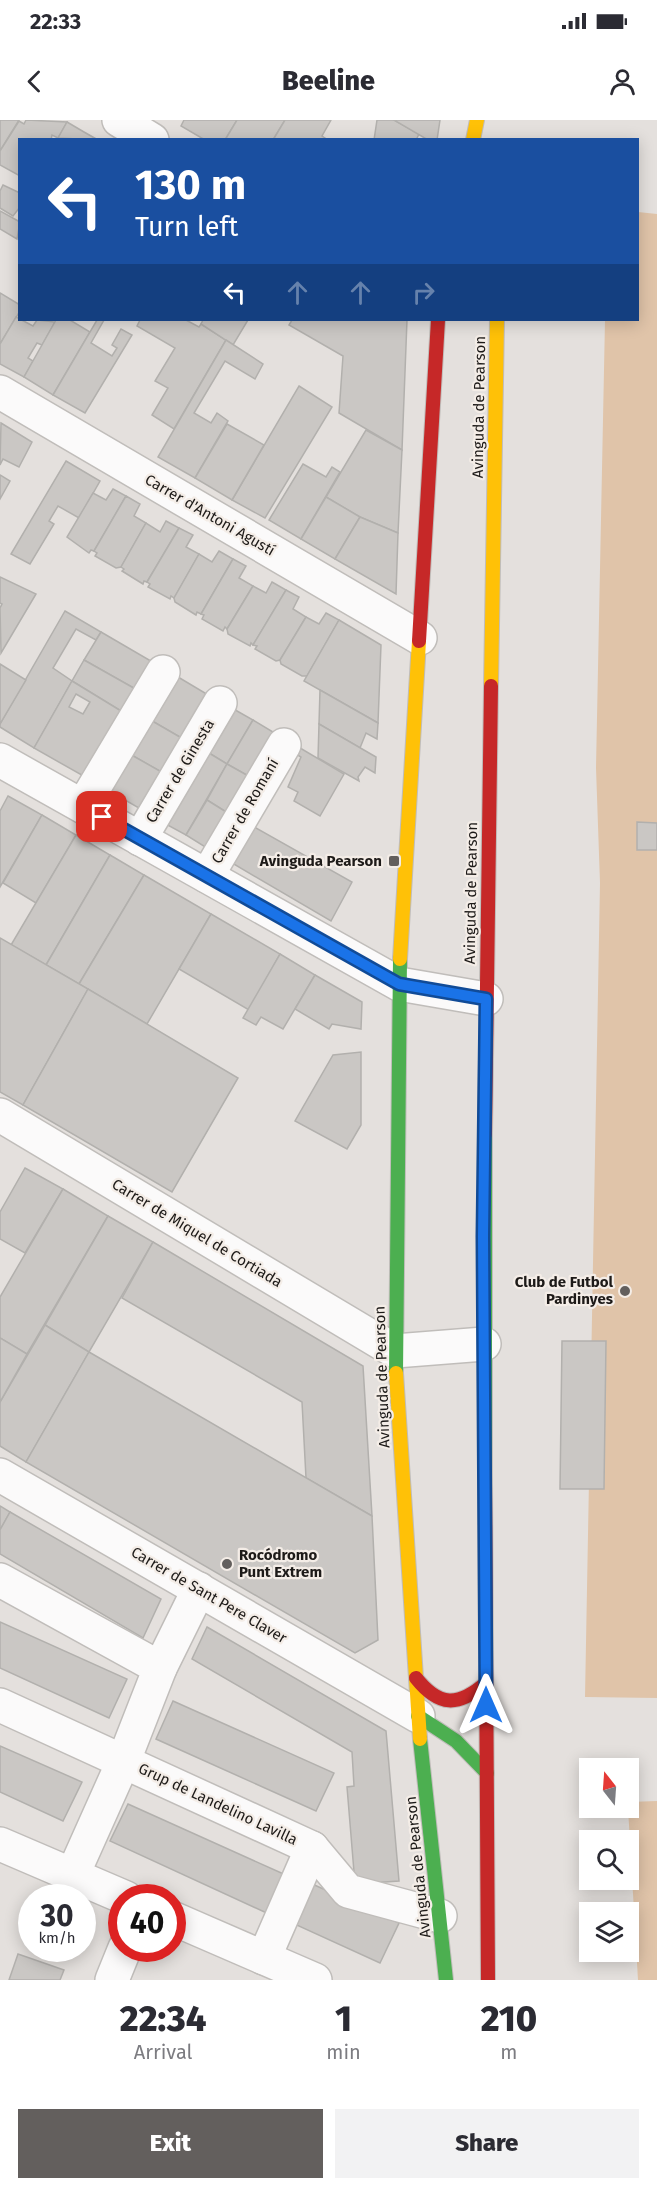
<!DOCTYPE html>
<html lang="en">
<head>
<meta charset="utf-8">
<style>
  :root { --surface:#fff; --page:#f2f2f3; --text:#2b2b33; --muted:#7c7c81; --accent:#635f5d }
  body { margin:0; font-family:"Fira Sans",sans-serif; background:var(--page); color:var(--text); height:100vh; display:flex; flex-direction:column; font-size:22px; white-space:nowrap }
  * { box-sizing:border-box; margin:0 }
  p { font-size:20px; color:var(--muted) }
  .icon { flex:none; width:33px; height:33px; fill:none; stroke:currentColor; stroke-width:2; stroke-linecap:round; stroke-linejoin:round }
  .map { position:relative; height:1860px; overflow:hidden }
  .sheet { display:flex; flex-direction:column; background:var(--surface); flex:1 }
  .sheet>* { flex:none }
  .hud { position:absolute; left:18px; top:18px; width:621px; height:183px; border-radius:0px; box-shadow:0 3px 15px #0003; background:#1a4fa0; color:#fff; overflow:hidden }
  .needle { width:39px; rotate:343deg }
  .buttons { position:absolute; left:579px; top:1638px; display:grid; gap:12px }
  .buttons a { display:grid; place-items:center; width:60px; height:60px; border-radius:0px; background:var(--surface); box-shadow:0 3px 15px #0003; font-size:30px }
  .speed { position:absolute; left:18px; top:1764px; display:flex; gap:12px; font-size:30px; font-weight:700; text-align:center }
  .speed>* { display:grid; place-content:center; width:78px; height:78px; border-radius:50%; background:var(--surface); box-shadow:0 3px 15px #0003; line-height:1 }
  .speed small { font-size:15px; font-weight:400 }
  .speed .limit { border:9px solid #d22; background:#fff; color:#111 }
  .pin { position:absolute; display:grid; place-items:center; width:51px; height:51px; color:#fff; margin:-26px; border-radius:12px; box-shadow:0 3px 9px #0006 }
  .me { position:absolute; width:66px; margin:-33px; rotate:0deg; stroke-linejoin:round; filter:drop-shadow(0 0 4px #0008) }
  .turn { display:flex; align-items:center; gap:21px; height:126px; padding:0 18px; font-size:27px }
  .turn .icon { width:78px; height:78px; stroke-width:2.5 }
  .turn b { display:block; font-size:42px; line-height:51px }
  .lanes { display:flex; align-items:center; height:57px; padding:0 18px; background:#0003; justify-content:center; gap:30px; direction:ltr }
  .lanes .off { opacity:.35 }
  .eta { display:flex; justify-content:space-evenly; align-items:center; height:102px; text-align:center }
  .eta b { font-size:36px; font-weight:800; line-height:42px }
  .cta { display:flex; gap:12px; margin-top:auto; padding:12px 18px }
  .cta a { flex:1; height:69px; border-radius:0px; background:var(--accent); color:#fff; font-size:24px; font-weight:800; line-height:69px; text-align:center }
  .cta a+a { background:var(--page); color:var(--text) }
  .status { display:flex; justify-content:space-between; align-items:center; height:42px; padding:0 30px; background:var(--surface); direction:ltr }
  .status svg { height:16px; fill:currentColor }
  header { display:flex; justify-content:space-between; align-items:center; height:78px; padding:0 18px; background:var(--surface); font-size:27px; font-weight:800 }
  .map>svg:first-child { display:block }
  .green { fill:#e0c4a9 }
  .building { fill:#cac7c4; stroke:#b2b0ad; stroke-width:1.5; fill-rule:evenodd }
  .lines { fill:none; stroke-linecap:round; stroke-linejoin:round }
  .street-casing { stroke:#c0bdba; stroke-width:36 }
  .fast-casing { stroke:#c0bdba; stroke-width:16 }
  .slow-casing { stroke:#c0bdba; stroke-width:16 }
  .jam-casing { stroke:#c0bdba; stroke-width:16 }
  .street { stroke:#fbfafa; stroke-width:33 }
  .fast { stroke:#4caf50; stroke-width:14 }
  .slow { stroke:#ffc107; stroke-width:14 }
  .jam { stroke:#c62828; stroke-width:14 }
  .route-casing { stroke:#114b97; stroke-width:15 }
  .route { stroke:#1a73e8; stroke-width:10 }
  .poi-dot { fill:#635f5d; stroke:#f4ede7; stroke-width:2 }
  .labels { text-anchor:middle; stroke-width:4.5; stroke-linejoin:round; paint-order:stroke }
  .street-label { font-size:15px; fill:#1d1a18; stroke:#f4ede7 }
  .poi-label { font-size:15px; font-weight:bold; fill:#1d1a18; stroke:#f4ede7; text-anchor:end }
</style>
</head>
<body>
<div class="status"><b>22:33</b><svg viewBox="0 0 49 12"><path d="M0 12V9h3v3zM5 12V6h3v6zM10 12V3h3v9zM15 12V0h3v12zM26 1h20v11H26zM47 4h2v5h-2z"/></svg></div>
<header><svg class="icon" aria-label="back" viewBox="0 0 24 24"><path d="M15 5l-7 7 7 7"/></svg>Beeline<svg class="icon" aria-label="person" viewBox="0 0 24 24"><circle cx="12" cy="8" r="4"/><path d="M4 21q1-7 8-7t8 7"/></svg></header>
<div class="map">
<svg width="657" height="1860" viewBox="0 0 657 1860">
  <rect width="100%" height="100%" fill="#e4e0dd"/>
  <!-- green -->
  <g class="green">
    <polygon points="638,92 657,94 657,1578 585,1577 600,763 596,648 605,200 638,200"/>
    <polygon points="657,1681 657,1860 638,1860 628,1688 629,1682"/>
  </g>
  <!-- building -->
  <g class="building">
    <polygon points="0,0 19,0 0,31"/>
    <polygon points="26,0 67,2 58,18 52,15 51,20 20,20 20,56 0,45 0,31 19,1 24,4"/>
    <polygon points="184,0 237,0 225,20 205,20 181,6"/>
    <polygon points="237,0 285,0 273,20 225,20"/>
    <polygon points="285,0 331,0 322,16 328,20 273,20"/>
    <polygon points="377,0 394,0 419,14 416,20 374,20"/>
    <polygon points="394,0 440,0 437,20 428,20"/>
    <polygon points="67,2 84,12 98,20 58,18"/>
    <polygon points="3,65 20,73 20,87 13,96 0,88 0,71"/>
    <polygon points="0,91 20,102 17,119 0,109"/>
    <polygon points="0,173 20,185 20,191 0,224"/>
    <polygon points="16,197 33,206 37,200 55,202 42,225 37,223 28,238 33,241 24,257 0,244 0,224"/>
    <polygon points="56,200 70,200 90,212 53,275 24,257"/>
    <polygon points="97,200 104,200 91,223 112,236 117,228 112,225 121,209 132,215 85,293 53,275"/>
    <polygon points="140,200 186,200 199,207 201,204 226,220 174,309 152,295 168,268 155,261 175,228 137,206"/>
    <polygon points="203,200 248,200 233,225 201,204"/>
    <polygon points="292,200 407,200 402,330 339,293 343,236 289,205"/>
    <polygon points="226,220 263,244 255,259 225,241 194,293 211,303 217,293 228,301 195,358 158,337"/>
    <polygon points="299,266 332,287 265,398 232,380"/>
    <polygon points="1,303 32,322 19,347 3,339 0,345"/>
    <polygon points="227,304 264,325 232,380 195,358"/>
    <polygon points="366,310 402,330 398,413 360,397 326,377"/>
    <polygon points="66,341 100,361 79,398 58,386 49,401 54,404 30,444 11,434"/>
    <polygon points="303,344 326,357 332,347 340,352 301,419 269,400"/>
    <polygon points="0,355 10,361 0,379"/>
    <polygon points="113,369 126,376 94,431 91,430 89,433 67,417 93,373 106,380"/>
    <polygon points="126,376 140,384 134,396 146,403 121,447 116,448 95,436 97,433 94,431"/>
    <polygon points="326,377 360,397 335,439 301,419"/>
    <polygon points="360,397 398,413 396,474 335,439"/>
    <polygon points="166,401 179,408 147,462 144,461 143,464 122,451 124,449 121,447 146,403 160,412"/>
    <polygon points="179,408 193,415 186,427 199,434 174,478 171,476 170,479 148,467 150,464 147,462"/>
    <polygon points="219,431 233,439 201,494 197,492 196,495 175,482 174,478 199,434 212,442"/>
    <polygon points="233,439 246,446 239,458 253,466 227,509 225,507 223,511 202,499 204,495 201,494"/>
    <polygon points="0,457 36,474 1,533 0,488 2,484 0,483"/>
    <polygon points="272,462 286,470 253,525 251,523 250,526 228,514 227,509 253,466 266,473"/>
    <polygon points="286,470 299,477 293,489 306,497 280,540 276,541 255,529 257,526 253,525"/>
    <polygon points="65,491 101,512 96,520 76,509 53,548 72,561 34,628 0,607 0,604"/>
    <polygon points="326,493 339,500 307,556 302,556 281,544 280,540 306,497 319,504"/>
    <polygon points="339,500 381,525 378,603 304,561"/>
    <polygon points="101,512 156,544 139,571 84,540"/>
    <polygon points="84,540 139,571 126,594 72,561"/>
    <polygon points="0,544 26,560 0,604"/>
    <polygon points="173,554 210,576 185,620 147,598"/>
    <path d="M72 561 126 594 87 658 34 628ZM76 574 90 582 83 594 69 587Z"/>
    <polygon points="320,570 378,603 377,619 366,613 360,628 319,604"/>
    <polygon points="230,587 253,600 227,644 204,630"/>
    <polygon points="147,598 185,620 165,654 128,633"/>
    <polygon points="253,600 278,615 252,658 227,644"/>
    <polygon points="319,604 376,637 375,653 365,647 358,657 359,661 318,638"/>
    <polygon points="295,625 344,654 320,696 294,681 298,672 288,667 301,637 291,631"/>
    <polygon points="204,630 227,644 186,715 162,702"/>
    <polygon points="128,633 165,654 144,691 106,669"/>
    <polygon points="227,644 252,658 231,695 207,680"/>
    <polygon points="8,676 42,695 0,767 0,691"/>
    <polygon points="207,680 231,695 210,730 186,715"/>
    <polygon points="42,695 76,715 36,783 3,763"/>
    <polygon points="637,702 657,703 657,730 637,730"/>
    <polygon points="249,704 352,762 331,801 227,740"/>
    <polygon points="76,715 110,735 46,845 11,825"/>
    <polygon points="110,735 144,755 79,864 46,845"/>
    <polygon points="144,755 211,794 147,904 79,864"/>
    <polygon points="211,794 280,834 249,890 179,849"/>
    <polygon points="0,818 88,869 23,985 0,972"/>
    <polygon points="280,834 315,855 283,909 261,897 256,905 243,898"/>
    <polygon points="315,855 362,882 361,909 332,904 329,909 295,889"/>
    <polygon points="88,869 238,958 172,1072 23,985"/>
    <polygon points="361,932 361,1005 347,1029 295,1001 333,935"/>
    <polygon points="25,1048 63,1069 25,1133 0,1119 0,1092"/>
    <polygon points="63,1069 108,1096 27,1234 0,1218 0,1177"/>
    <polygon points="108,1096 153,1122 89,1232 45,1205"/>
    <polygon points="153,1122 363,1246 372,1396 306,1358 302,1282 122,1178"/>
    <polygon points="45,1205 89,1232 26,1342 0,1326 0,1282"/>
    <polygon points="0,1218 27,1234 0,1282"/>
    <polygon points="562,1221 606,1221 604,1369 560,1369"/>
    <polygon points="89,1232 372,1396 378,1520 355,1533 26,1342"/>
    <polygon points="0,1386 10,1392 0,1410"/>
    <polygon points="10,1392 161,1479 143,1518 0,1434 0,1410"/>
    <polygon points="0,1502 127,1559 109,1598 0,1548"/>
    <polygon points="207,1507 386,1611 399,1761 355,1764 347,1667 354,1666 352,1632 192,1539"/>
    <polygon points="173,1581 334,1653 316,1691 156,1619"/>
    <polygon points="0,1626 82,1662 63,1701 0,1672"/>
    <polygon points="128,1684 288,1756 271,1795 110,1721"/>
    <polygon points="310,1763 399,1803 380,1843 290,1802"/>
    <polygon points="18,1834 64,1850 60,1860 9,1860"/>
  </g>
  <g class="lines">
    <!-- street casing -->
    <g class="street-casing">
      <g id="street">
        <polyline points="119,0 152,20"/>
        <polyline points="0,272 420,518"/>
        <polyline points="0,640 399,864 486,879"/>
        <polyline points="83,686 163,552"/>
        <polyline points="140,719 220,583"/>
        <polyline points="207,756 284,625"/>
        <polyline points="0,995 395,1231 484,1224"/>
        <polyline points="0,1355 418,1596"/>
        <polyline points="0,1460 160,1548 124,1640 73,1754"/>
        <polyline points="160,1548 199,1469"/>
        <polyline points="0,1585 312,1728 348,1771 440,1796"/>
        <polyline points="0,1724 126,1778"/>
        <polyline points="172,1798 315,1860"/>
        <polyline points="264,1838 312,1728"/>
        <polyline points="112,1860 125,1828"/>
      </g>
    </g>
    <!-- fast casing -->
    <g class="fast-casing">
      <g id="fast">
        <polyline points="485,1014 485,1363"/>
        <polyline points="396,1253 400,839"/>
        <polyline points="418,1596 456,1621 487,1653"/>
        <polyline points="420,1619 446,1860"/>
      </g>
    </g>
    <!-- slow casing -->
    <g class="slow-casing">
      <g id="slow">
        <polyline points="473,20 477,0"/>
        <polyline points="491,566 497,200"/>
        <polyline points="400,839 419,521"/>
        <polyline points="396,1253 420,1619"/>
      </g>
    </g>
    <!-- jam casing -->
    <g class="jam-casing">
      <g id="jam">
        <polyline points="419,521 438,200"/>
        <polyline points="485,1014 491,566"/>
        <polyline points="485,1363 488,1860"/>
        <path d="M416 1558C439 1587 458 1587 486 1563"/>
      </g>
    </g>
    <!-- street -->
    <use href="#street" class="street"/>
    <!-- fast -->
    <use href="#fast" class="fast"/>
    <!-- slow -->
    <use href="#slow" class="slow"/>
    <!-- jam -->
    <use href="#jam" class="jam"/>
  </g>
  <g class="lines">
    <!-- route casing -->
    <g class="route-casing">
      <polyline id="route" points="102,697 399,864 486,879 483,1116 486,1585"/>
    </g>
    <!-- route -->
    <use href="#route" class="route"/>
  </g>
  <!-- markers -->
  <g class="poi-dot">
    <rect x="388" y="735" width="12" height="12" rx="3"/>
    <circle cx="625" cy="1171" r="6"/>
    <circle cx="227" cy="1444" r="6"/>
  </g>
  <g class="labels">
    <!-- street labels -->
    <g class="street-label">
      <text transform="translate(479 287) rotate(-89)" y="5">Avinguda de Pearson</text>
      <text transform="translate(210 395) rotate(30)" y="5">Carrer d'Antoni Agustí</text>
      <text transform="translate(180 651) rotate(-59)" y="5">Carrer de Ginesta</text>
      <text transform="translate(245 691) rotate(-60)" y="5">Carrer de Romaní</text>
      <text transform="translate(471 773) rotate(-89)" y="5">Avinguda de Pearson</text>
      <text transform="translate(197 1113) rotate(31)" y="5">Carrer de Miquel de Cortiada</text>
      <text transform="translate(382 1257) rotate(-92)" y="5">Avinguda de Pearson</text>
      <text transform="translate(209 1475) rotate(30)" y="5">Carrer de Sant Pere Claver</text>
      <text transform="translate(218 1684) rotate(25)" y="5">Grup de Landelino Lavilla</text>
      <text transform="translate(418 1747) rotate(-96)" y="5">Avinguda de Pearson</text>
    </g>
    <!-- poi labels -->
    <g class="poi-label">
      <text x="382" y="746">Avinguda Pearson</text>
      <text x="613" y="1167">Club de Futbol<tspan x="613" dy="17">Pardinyes</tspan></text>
      <text x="239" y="1440" text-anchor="start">Rocódromo<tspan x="239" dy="17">Punt Extrem</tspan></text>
    </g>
  </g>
</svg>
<div class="buttons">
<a><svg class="needle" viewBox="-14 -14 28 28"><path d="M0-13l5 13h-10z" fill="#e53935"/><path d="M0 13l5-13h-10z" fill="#7c7c81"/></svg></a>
<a><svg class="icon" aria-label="search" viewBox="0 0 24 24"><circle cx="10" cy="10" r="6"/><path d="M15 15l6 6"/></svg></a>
<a><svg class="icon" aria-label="layers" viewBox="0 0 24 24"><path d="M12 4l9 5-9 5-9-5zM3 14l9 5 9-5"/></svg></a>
</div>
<div class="speed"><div>30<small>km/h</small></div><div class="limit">40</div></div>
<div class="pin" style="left:102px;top:697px;background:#d93025"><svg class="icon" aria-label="arrive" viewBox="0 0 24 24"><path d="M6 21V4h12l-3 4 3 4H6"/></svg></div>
<svg class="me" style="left:486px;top:1585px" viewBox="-20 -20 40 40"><path d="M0-17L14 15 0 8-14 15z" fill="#1a73e8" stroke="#fff" stroke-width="4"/></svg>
<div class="hud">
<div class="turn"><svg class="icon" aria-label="left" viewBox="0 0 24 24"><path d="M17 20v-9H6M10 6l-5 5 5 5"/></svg><div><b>130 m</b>Turn left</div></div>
<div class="lanes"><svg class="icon" aria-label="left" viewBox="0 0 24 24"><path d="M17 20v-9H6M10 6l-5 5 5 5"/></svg><svg class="icon off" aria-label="ahead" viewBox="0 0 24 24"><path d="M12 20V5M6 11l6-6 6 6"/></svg><svg class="icon off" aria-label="ahead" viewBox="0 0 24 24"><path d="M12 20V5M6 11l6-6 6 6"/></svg><svg class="icon off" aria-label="right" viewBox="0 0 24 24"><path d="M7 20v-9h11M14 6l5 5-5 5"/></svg></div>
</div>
</div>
<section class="sheet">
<div class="eta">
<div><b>22:34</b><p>Arrival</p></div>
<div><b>1</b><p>min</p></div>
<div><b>210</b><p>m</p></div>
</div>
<div class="cta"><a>Exit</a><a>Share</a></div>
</section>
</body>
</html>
